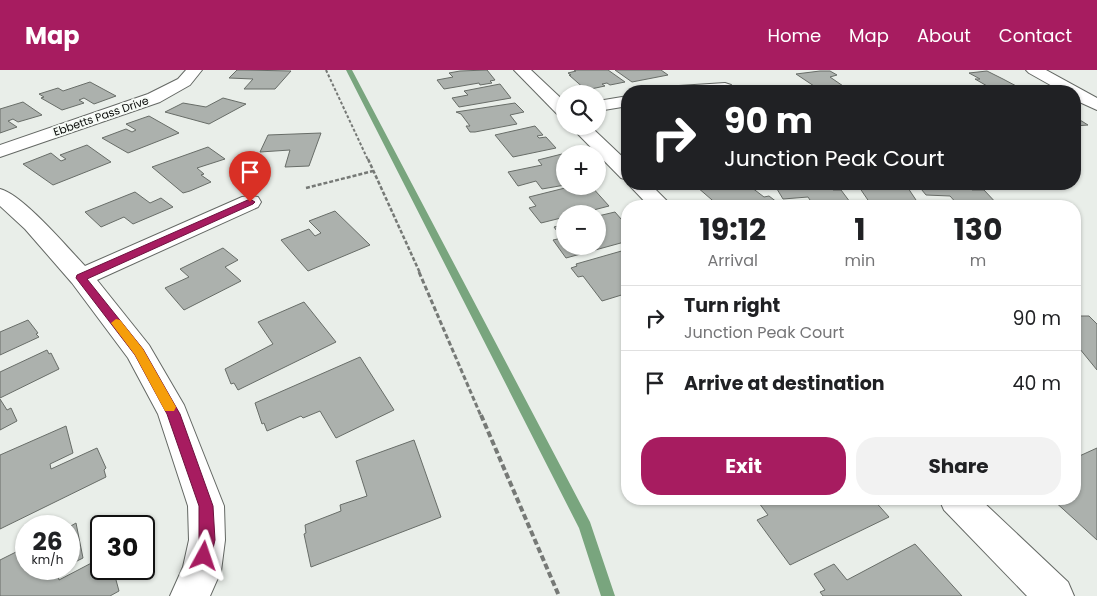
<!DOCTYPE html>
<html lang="en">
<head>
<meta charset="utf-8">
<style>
  :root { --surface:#fff; --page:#f2f2f2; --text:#202124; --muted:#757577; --line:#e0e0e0; --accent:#a71c60 }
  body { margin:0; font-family:Poppins,sans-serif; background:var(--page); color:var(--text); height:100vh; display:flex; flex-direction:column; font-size:19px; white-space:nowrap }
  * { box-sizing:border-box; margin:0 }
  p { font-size:16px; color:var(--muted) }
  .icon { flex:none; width:28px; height:28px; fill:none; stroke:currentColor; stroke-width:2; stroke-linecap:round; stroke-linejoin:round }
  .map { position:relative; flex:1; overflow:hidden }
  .sheet { position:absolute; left:621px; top:130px; width:460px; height:305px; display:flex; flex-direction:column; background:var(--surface); border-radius:20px; box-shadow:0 1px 4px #0004 }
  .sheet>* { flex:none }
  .guide { position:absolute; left:621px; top:15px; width:460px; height:105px; border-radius:20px; box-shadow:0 1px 4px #0004; background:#202124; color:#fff; overflow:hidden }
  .tools { position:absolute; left:556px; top:15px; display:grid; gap:10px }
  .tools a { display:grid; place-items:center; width:50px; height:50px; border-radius:50%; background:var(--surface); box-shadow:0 1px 4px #0004; font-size:25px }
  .speed { position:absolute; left:15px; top:445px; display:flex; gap:10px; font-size:25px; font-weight:700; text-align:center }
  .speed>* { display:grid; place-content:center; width:65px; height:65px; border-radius:50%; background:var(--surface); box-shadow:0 1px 4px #0004; line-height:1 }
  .speed small { font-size:12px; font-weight:400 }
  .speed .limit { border:2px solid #111; border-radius:8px; background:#fff; color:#111 }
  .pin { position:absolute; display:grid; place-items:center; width:42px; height:42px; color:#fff; margin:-51px -21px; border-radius:50% 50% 50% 0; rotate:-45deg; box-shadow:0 0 5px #0007 }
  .pin .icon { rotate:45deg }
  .me { position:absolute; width:55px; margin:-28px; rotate:5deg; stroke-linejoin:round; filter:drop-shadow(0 0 4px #0008) }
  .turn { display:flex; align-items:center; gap:18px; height:105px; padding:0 20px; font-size:22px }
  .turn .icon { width:65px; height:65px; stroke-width:2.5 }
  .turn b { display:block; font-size:35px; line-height:42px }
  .eta { display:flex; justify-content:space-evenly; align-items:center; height:85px; text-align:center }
  .eta b { font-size:30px; font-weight:700; line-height:35px }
  .primary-button { display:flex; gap:10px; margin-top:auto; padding:10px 20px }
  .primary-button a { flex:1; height:58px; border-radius:20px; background:var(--accent); color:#fff; font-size:20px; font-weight:700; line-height:58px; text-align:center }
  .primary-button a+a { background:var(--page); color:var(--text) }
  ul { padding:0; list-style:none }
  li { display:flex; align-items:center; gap:15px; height:65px; padding:0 20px; border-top:1px solid var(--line) }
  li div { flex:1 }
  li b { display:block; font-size:19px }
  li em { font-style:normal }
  header { display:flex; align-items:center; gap:30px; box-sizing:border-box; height:70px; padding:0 25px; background:var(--accent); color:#fff }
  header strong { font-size:24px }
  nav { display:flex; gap:28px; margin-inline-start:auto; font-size:18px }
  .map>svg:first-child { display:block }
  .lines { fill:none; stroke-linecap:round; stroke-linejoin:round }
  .stream { fill:#79a57e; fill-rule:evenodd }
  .building { fill:#acb1ad; stroke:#686d68 }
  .minor-casing { stroke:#646864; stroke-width:2 }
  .path-far3 { stroke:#767976; stroke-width:2; stroke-dasharray:3 2; stroke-linecap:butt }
  .path-far2 { stroke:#767976; stroke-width:2.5; stroke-dasharray:4 2; stroke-linecap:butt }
  .path-far1 { stroke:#767976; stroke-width:3; stroke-dasharray:5 2.5; stroke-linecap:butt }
  .path { stroke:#767976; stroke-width:4; stroke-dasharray:6 3; stroke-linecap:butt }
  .minor { fill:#fff; fill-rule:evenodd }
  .route { fill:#a71c60; stroke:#6d123e }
  .slow { fill:#f59e0b }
  .labels { text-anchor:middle; stroke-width:4; stroke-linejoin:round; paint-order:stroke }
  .far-street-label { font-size:11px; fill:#0a0c0a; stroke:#f6fbf6 }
</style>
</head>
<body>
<header>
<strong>Map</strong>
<nav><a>Home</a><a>Map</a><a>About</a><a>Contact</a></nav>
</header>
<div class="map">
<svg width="1097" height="526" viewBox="0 0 1097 526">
  <rect width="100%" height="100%" fill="#e9eee9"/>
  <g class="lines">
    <!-- stream -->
    <polygon class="stream" points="346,0 352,0 590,452 615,526 601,526 579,458"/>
  </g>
  <!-- building -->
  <g class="building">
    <polygon points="237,0 244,0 291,1 275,19 244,19 253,9 229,8"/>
    <polygon points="487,0 495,10 490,11 492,13 480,15 479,13 444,19 437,10 453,7 449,3 460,1"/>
    <polygon points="574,0 608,0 625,12 610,15 607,13 602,14 605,16 586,20 569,5 571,5 568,3 576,1"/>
    <polygon points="615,0 661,0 668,5 632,12"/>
    <polygon points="820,1 830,1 837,5 830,7 846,18 820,20 796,4"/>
    <polygon points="987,1 1003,9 1020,18 994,20 975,9 980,9 969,3"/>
    <polygon points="90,12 116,26 94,34 84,28 79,30 84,33 62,40 41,28 44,27 39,24 58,18 63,21"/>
    <polygon points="500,14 511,28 459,37 452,28 468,25 464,21"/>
    <polygon points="223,28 246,34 209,54 165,42 183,33 206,37"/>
    <polygon points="23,32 42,45 18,52 13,49 8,51 17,57 0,63 0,39"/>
    <polygon points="515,33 524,42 510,45 517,54 475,62 470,62 466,56 470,56 461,44 456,42"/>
    <polygon points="149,46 179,63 128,83 102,68 126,59 132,62 136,60 126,54"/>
    <polygon points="1075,47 1088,55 1075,56"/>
    <polygon points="535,56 543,65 537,66 539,68 546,67 556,78 513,87 495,65"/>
    <polygon points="321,63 309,96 285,97 290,80 260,82 268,65"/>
    <polygon points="87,75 111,92 53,115 23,94 51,83 61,91 66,89 60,85"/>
    <polygon points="208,77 225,89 197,98 204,104 201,105 211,112 190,121 183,123 152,97"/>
    <polygon points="562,84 565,88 565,115 542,119 536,111 518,116 508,102 542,95 538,90"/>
    <polygon points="708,114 747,114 764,127 769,126 782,136 719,136 697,117"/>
    <polygon points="774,114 828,114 833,120 841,120 853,136 814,136 808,127 783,129"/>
    <polygon points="857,114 902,114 908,118 920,136 872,136"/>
    <polygon points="917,114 967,114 972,120 984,120 999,136 959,136 950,126 926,125"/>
    <polygon points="573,116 591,116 609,136 578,144 565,144 565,147 541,153 529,138 536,136 529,127"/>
    <polygon points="135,122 150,133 161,128 173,137 133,154 124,147 101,157 85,142"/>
    <polygon points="335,141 370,175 308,201 281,170 309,159 315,166 321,163 309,151"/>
    <polygon points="615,142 628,157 628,171 566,188 553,170 562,168 554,157 565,154 565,176 598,176 598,146"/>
    <polygon points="223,178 238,190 225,197 241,211 184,240 165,218 189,207 180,199"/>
    <polygon points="625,180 628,183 628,223 602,231 583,206 578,207 571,198 577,196 576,194"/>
    <polygon points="304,232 336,272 238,320 234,313 231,314 225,299 273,274 258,252"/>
    <polygon points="1075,246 1089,246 1097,254 1097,300 1075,273"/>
    <polygon points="28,250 38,263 36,264 39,267 0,285 0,262"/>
    <polygon points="47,280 49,284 51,283 59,299 0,328 0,302"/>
    <polygon points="360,287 394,340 336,368 320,341 303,348 301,346 267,361 264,353 262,354 255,333"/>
    <polygon points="0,329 7,340 11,338 17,351 0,360"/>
    <polygon points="66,356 73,383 50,394 51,399 97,378 106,398 104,400 106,407 0,459 0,385"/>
    <polygon points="414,370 441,447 311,497 304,464 306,463 305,455 341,441 340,435 367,426 356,391"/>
    <polygon points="1097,378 1097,470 1052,429 1075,429 1075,388"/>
    <polygon points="756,429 873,429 889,447 790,495 757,450 768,445"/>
    <polygon points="76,453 83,488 69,495 69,457"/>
    <polygon points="915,474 962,526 823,526 820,522 825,520 814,504 834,494 847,510"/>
    <polygon points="26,477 26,499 62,499 57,501 59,510 101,488 101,499 113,499 119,521 110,526 0,526 0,490"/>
  </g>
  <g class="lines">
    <!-- minor casing -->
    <g class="minor-casing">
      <g id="minor">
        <polygon points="186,0 202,0 190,15 160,32 0,87 0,75 148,24 178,9"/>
        <polygon points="514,0 531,0 565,32 565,47 559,46"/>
        <polygon points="1026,0 1046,0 1097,28 1097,40 1075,30 1075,21 1061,21 1029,3"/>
        <polygon points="725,13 731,15 733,18 731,21 671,21 673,18 679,16"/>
        <polygon points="628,26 628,36 598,41 598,31"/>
        <polygon points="570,56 590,56 628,92 628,110 621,108"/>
        <polygon points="628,114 650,114 672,136 649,136"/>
        <path d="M0 119C22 124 67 177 85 196L242 127 250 126 258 127 261 132 258 137 97 210 149 275 184 335 224 436 225 470 221 501 210 526H170L183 497 189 470 188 436 158 344 128 288 72 213 25 159 0 136Z"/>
        <polygon points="939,429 980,429 1068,512 1074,526 1027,526 944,440"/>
      </g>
    </g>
    <!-- path-far3 -->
    <polyline class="path-far3" points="326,0 368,90"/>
    <!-- path-far2 -->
    <g class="path-far2">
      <polyline points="368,89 420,203"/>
      <polyline points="306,118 373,101"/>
    </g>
    <!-- path-far1 -->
    <polyline class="path-far1" points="419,202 481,346"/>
    <!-- path -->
    <polyline class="path" points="481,345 559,526"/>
    <!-- minor -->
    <use href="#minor" class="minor"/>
  </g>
  <!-- route -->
  <polygon class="route" points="250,129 255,132 253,134 87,209 143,279 180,344 213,436 215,470 210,491 204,493 199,491 197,486 199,470 199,436 167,344 135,285 76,208 77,205"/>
  <!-- slow -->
  <polygon class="slow" points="116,249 120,250 143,279 176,337 174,341 165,341 135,285 111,253"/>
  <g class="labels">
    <!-- far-street labels -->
    <g class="far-street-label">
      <text transform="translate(101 46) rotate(-19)" y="4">Ebbetts Pass Drive</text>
    </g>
  </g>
</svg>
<div class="tools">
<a><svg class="icon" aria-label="search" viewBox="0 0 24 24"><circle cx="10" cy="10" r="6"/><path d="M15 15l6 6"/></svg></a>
<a>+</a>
<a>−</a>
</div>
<div class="speed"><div>26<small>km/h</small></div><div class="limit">30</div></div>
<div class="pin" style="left:250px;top:132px;background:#d93025"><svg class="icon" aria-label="arrive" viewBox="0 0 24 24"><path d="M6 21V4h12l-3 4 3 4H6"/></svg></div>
<svg class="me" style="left:204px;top:486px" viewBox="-20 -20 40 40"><path d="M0-17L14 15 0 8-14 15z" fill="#a71c60" stroke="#fff" stroke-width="4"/></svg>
<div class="guide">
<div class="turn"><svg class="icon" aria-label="right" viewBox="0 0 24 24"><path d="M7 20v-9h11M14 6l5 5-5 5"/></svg><div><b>90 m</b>Junction Peak Court</div></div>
</div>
<section class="sheet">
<div class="eta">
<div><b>19:12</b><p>Arrival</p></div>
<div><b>1</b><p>min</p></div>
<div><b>130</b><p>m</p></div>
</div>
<ul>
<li><svg class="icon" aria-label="right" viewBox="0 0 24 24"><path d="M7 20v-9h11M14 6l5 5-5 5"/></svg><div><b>Turn right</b><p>Junction Peak Court</p></div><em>90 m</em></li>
<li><svg class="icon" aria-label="arrive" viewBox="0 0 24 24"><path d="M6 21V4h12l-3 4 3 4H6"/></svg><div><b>Arrive at destination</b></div><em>40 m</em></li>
</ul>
<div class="primary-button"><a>Exit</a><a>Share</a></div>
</section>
</div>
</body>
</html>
